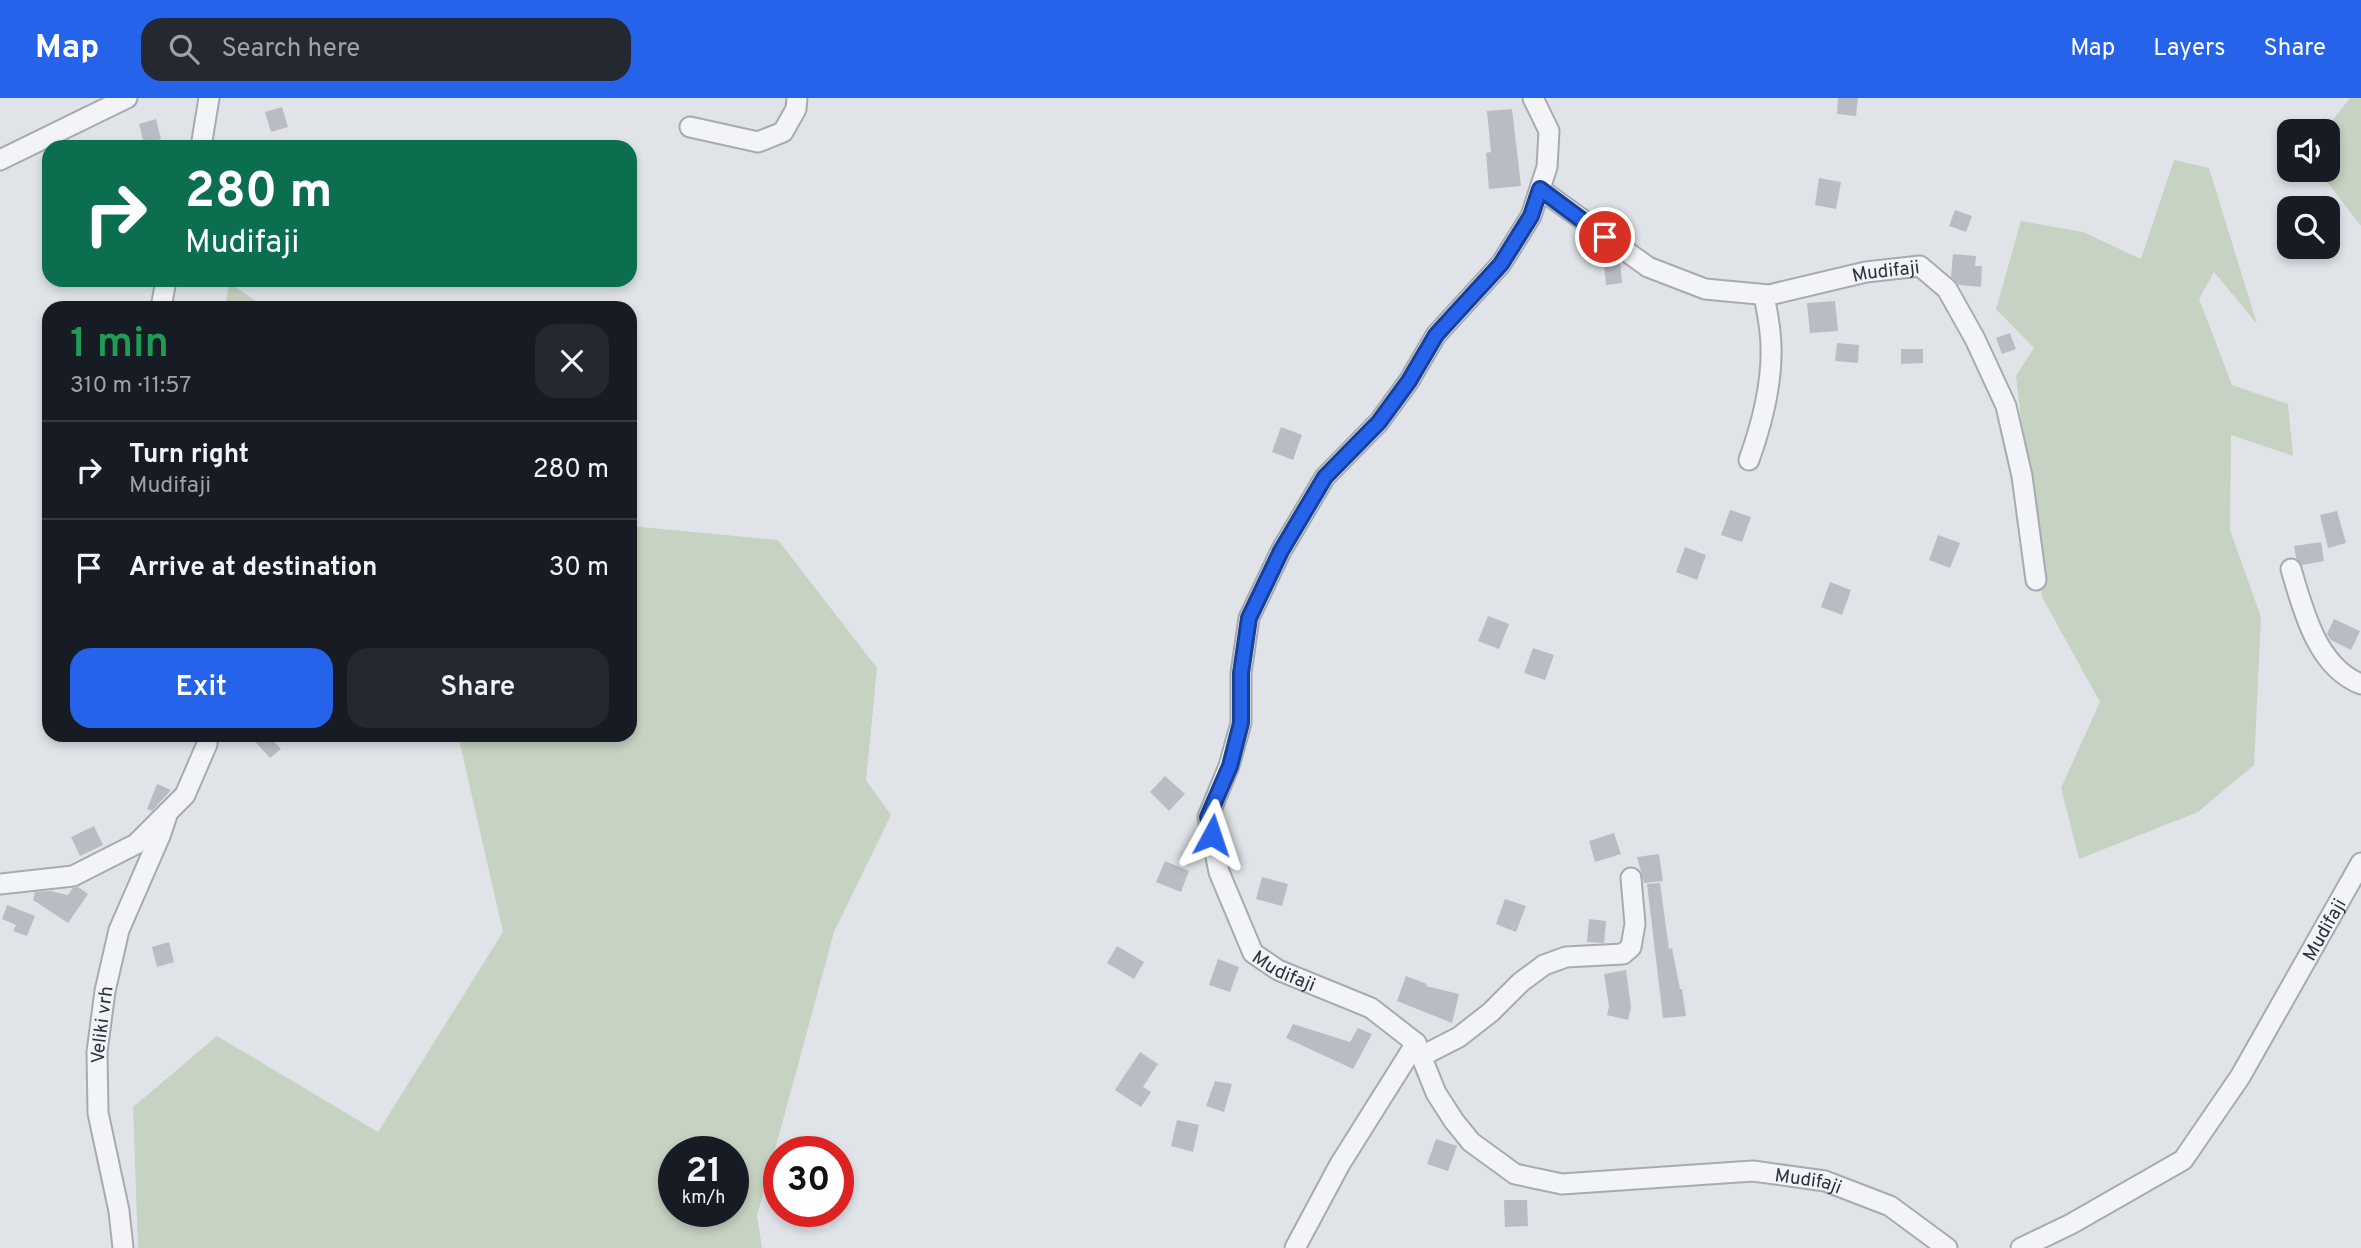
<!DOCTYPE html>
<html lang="en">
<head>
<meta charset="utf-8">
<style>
  :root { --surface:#171b24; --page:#242831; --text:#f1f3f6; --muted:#9ea1a6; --line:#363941; --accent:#2563eb }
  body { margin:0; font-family:Overpass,sans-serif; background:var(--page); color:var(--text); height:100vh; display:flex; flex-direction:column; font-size:26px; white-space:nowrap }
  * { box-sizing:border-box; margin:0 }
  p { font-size:23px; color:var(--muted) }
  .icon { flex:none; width:38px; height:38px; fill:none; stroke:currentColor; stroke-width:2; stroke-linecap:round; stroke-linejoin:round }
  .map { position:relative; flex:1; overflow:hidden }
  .panel { position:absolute; left:42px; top:203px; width:595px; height:441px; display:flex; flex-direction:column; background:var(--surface); border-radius:21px; box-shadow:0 4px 10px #0003 }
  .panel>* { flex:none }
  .top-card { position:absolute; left:42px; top:42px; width:595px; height:147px; border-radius:21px; box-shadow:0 4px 10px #0003; background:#0b6e4f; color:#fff; overflow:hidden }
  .fabs { position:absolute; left:2277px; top:21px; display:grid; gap:14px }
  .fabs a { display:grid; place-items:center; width:63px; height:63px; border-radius:14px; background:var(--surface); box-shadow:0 4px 10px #0003; font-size:35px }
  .speed { position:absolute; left:658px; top:1038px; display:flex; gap:14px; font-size:35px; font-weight:700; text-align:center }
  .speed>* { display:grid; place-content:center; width:91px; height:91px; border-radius:50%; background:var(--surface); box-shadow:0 4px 10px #0003; line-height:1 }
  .speed small { font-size:18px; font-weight:400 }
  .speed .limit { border:10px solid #d22; background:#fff; color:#111 }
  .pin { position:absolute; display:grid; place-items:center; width:60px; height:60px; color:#fff; margin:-30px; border:4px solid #fff; border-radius:50%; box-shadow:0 2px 7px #0007 }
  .me { position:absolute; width:77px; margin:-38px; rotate:5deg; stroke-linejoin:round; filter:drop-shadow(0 0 5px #0008) }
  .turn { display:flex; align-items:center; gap:24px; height:147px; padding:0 28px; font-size:32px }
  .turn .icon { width:91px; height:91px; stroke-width:2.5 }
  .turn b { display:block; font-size:49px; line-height:60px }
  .round { display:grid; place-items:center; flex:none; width:74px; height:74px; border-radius:21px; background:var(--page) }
  .headline { display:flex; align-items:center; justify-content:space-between; height:119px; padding:0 28px }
  h1 { font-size:42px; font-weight:600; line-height:52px; color:#1e9e55 }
  .action { display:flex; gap:14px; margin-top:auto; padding:14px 28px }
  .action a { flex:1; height:80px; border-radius:21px; background:var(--accent); color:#fff; font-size:28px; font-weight:600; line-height:80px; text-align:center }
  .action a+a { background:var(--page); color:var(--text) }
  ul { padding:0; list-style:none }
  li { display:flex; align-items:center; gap:21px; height:98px; padding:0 28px; border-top:2px solid var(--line) }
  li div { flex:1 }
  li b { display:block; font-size:26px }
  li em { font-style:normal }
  header { display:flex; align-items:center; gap:42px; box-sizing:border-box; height:98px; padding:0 35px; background:var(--accent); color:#fff }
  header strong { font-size:33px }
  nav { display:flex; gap:38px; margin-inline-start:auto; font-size:24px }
  .search { width:490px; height:63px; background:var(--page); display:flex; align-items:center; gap:18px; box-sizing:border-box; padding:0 24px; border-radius:21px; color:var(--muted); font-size:26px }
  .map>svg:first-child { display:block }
  .green { fill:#c6d2c2; fill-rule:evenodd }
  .building { fill:#b8bdc5 }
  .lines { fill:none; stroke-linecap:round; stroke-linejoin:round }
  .minor-casing { stroke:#a6abb2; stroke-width:23 }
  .minor { stroke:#f3f4f7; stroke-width:19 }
  .route-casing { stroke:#184099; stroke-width:18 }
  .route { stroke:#2563eb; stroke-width:12 }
  .labels { text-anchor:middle; stroke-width:7; stroke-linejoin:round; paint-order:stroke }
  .street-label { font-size:19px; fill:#2a323f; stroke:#f0f2f6 }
</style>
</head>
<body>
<header>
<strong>Map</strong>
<div class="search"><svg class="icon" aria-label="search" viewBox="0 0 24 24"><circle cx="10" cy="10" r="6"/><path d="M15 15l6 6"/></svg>Search here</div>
<nav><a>Map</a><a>Layers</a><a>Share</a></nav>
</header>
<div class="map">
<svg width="2361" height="1150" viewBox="0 0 2361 1150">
  <rect width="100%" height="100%" fill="#e0e4e8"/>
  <!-- green -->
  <g class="green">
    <polygon points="2350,0 2361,0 2361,128 2318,72 2328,72 2328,33 2324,33"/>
    <polygon points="2174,62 2209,70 2257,226 2214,174 2199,201 2232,287 2288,306 2293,358 2231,337 2230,432 2261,519 2254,667 2198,714 2079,761 2061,690 2100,604 2042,499 2016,278 2034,250 1996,211 2021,123 2083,134 2141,161"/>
    <polygon points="230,185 266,210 224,210"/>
    <path d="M630 428 778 442 877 570 866 682 891 717 834 834 757 1118 762 1150H138L133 1009 217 938 378 1034 503 834 458 637H630ZM674 1054H733V1113H674Z"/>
  </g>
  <!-- building -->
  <g class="building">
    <polygon points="1838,0 1858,0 1856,18 1837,16"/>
    <polygon points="282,9 288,29 271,34 265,14"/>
    <polygon points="1512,11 1521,88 1489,91 1486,55 1491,54 1487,13"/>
    <polygon points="156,21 161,41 144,46 139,26"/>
    <polygon points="1819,80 1841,84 1836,111 1815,107"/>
    <polygon points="1955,112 1972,118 1966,134 1949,128"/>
    <polygon points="1953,156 1976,158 1975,168 1982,168 1981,189 1959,187 1951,179"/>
    <polygon points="1620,164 1622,185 1606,187 1604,165"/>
    <polygon points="1835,203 1838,233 1810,235 1807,205"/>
    <polygon points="2010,235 2016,251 2002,256 1996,240"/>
    <polygon points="1837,245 1859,247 1858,265 1835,263"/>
    <polygon points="1901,251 1923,251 1923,265 1901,266"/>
    <polygon points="1281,329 1302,337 1293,362 1272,354"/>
    <polygon points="1730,412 1751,419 1742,444 1721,437"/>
    <polygon points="2337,413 2346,445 2328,450 2320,417"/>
    <polygon points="1938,437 1960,445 1950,470 1929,462"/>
    <polygon points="2321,444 2324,463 2302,467 2296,460 2294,448"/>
    <polygon points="1685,449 1706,457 1697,482 1676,474"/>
    <polygon points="1830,484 1851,492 1842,517 1821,509"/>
    <polygon points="1488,518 1509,526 1499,551 1478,543"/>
    <polygon points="2334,521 2360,533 2351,552 2331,542 2327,536"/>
    <polygon points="1533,550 1554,557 1545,582 1524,575"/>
    <polygon points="249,637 268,637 281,651 270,660"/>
    <polygon points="1165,678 1185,696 1169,713 1150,694"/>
    <polygon points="157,686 171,692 152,713 147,711"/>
    <polygon points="94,728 103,747 80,758 71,739"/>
    <polygon points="1614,735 1621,756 1595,764 1589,743"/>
    <polygon points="1659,756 1663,783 1644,785 1637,759"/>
    <polygon points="1165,763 1189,773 1181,794 1156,784"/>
    <polygon points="1262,779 1288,786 1282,808 1256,801"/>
    <polygon points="1660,785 1669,851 1672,850 1680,891 1682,891 1686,918 1663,920 1647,786"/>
    <polygon points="78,789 88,796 68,825 33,802 35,794 51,793 68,797 73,790"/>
    <polygon points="1505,801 1526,808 1516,834 1496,826"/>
    <polygon points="7,807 35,818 27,838 13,833 16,827 2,821"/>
    <polygon points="1589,821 1606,823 1604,845 1587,844"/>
    <polygon points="169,844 174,864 157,869 152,849"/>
    <polygon points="1117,848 1144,864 1134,881 1107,865"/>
    <polygon points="1218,861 1239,869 1230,894 1209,887"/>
    <polygon points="1626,872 1631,909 1628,922 1607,917 1609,908 1604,876"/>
    <polygon points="1406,878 1427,886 1426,888 1459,896 1452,925 1397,903"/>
    <polygon points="1293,926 1350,944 1358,930 1372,936 1353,971 1286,940"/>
    <polygon points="1140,954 1158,966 1143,989 1151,994 1141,1009 1115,992"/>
    <polygon points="1215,983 1232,986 1224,1014 1206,1008"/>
    <polygon points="1177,1022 1199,1027 1193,1054 1171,1048"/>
    <polygon points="1436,1041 1457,1048 1448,1073 1427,1066"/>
    <polygon points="1504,1102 1527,1102 1528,1128 1505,1129"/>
  </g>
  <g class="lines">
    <!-- minor casing -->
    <g class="minor-casing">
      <g id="minor">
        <path id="s1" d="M1533 0 1549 33 1547 69 1531 118 1501 166 1436 237 1409 283 1379 324 1325 379 1281 453 1249 520 1241 575V625L1229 668 1208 719 1219 774 1253 855 1278 872 1371 910 1416 945 1436 995 1454 1023 1471 1044 1515 1076 1562 1086 1753 1073 1825 1083 1890 1108 1947 1150"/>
        <polyline points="690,29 758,44 783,34 796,11 797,0"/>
        <polyline points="201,49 209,0"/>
        <polyline points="0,62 127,0"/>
        <path id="s2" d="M1540 91 1648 169 1705 191 1769 197 1866 174 1920 168 1947 191 1975 241 2006 308 2022 378 2036 482"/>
        <polyline points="161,210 166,182"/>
        <path d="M1749 362C1763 323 1775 277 1770 234 1769 222 1766 209 1764 197"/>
        <path d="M2291 471C2303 512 2317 569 2361 586"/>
        <polyline points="0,786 73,778 136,746 185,697 207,646 208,637"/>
        <polyline points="1422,958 1459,939 1491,914 1521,884 1544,867 1566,859 1623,856 1631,849 1635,826 1631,780"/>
        <path id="s3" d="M123 1150 119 1113 98 1015 97 954 105 893 119 832 160 738 168 714"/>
        <polyline points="1295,1150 1340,1066 1416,945"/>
        <path id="s4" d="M2021 1150 2071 1126 2183 1062 2240 979 2361 765"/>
      </g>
    </g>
    <!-- minor -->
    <use href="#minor" class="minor"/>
  </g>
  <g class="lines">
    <!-- route casing -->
    <g class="route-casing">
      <polyline id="route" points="1212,737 1208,719 1230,668 1241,625 1241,575 1249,520 1281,453 1325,379 1379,324 1409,283 1436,237 1501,166 1531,118 1540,91 1605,139"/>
    </g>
    <!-- route -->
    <use href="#route" class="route"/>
  </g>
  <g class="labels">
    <!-- street labels -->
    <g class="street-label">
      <text dy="7" stroke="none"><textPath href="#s2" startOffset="378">Mudifaji</textPath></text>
      <text dy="7" stroke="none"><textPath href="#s4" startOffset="455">Mudifaji</textPath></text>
      <text dy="7" stroke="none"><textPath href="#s1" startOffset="1004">Mudifaji</textPath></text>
      <text dy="7" stroke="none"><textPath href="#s3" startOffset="226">Veliki vrh</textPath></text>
      <text dy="7" stroke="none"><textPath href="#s1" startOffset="1620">Mudifaji</textPath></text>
    </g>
  </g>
</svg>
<div class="fabs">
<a><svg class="icon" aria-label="sound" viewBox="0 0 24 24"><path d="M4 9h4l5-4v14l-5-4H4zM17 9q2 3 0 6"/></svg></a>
<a><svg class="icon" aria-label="search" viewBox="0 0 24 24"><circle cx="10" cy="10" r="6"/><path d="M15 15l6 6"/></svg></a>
</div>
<div class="speed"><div>21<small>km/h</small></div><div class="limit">30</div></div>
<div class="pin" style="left:1605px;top:139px;background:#d93025"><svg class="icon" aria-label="arrive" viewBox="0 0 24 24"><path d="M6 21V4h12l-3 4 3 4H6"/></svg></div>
<svg class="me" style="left:1212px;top:737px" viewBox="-20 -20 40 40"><path d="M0-17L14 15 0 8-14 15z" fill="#2563eb" stroke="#fff" stroke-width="4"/></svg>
<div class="top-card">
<div class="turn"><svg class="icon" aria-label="right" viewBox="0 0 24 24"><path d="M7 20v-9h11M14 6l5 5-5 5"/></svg><div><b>280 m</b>Mudifaji</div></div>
</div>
<section class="panel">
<div class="headline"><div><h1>1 min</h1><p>310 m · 11:57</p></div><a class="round"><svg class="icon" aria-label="close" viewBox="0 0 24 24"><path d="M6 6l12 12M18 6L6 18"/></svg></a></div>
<ul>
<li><svg class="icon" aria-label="right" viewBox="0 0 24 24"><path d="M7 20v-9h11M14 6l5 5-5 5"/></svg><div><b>Turn right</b><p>Mudifaji</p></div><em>280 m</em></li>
<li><svg class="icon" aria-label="arrive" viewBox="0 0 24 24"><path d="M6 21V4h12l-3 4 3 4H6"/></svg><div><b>Arrive at destination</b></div><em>30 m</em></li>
</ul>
<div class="action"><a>Exit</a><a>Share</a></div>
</section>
</div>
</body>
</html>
